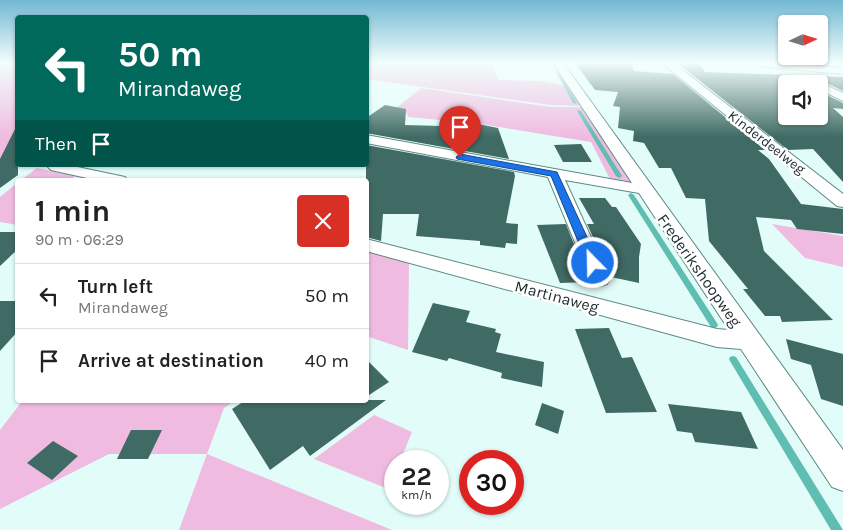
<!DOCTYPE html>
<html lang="en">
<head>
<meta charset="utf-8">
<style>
  :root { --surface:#fff; --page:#f2f2f2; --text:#222; --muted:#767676; --line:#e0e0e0 }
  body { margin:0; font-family:Karla,sans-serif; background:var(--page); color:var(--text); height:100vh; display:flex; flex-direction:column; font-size:19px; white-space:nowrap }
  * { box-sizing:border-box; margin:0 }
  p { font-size:16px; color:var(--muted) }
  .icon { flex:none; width:28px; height:28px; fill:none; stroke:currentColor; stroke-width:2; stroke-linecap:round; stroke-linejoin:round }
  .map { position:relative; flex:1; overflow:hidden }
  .details { position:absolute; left:15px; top:178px; width:354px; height:225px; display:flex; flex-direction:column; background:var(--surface); border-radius:5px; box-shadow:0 1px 4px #0004 }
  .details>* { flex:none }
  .hud { position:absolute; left:15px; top:15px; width:354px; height:152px; border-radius:5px; box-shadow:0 1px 4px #0004; background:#00695c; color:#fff; overflow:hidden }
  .needle { width:32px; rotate:86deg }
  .controls { position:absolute; left:778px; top:15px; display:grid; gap:10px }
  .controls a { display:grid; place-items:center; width:50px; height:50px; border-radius:5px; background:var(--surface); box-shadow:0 1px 4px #0004; font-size:25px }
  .speed { position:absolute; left:384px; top:450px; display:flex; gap:10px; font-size:25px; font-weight:700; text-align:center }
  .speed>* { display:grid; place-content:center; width:65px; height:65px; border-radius:50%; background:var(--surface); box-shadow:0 1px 4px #0004; line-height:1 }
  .speed small { font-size:12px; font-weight:400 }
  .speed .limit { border:8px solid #d22; background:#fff; color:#111 }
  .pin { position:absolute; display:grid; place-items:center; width:42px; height:42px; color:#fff; margin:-51px -21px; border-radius:50% 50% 50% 0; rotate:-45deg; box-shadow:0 0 5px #0007 }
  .pin .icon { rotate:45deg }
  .me { position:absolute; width:55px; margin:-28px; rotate:337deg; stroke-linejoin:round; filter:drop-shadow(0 0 4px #0008) }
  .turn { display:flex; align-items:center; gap:18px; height:105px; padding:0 20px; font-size:22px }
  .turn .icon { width:65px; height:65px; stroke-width:2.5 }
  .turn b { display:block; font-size:35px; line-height:42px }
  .then { display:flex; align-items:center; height:48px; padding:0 20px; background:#0003; gap:10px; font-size:19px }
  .round { display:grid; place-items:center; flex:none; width:52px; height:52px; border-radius:5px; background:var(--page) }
  .summary { display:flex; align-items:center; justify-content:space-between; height:85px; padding:0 20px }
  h1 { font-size:30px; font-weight:700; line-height:38px }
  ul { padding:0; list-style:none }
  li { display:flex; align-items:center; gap:15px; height:65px; padding:0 20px; border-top:1px solid var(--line) }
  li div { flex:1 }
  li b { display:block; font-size:19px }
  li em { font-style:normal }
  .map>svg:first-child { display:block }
  .green { fill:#efbbe0 }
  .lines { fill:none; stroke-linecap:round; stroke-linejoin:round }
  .stream { fill:#5fbdb1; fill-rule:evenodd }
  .building { fill:#406a64 }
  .street-casing { stroke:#5f8983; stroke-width:2 }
  .street { fill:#fff; fill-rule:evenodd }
  .route { fill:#1a73e8; stroke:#114b97 }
  .labels { text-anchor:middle; stroke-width:5; stroke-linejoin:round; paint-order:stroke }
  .far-street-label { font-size:14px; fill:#1b2c2a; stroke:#fff }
  .street-label { font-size:16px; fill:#1b2c2a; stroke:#fff }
</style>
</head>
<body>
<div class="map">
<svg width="843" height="530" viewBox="0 0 843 530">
  <rect width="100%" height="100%" fill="#e2fdf9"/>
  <!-- green -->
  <g class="green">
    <rect x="0" y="63" width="17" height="97"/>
    <polygon points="366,63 492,63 498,80 541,81 568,86 580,106 551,105 366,79"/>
    <polygon points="421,88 551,107 582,107 631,181 630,183 612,183 591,142 474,123 408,117 407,113 394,110"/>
    <polygon points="37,168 75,176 71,180 21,180"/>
    <polygon points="17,183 17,225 0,222 0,197"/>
    <polygon points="772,224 843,236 843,267 805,258"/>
    <polygon points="366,249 409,261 408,350 366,336"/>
    <polygon points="23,400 236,400 224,408 207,454 392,530 179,530 207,454 109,454 0,509 0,430"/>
    <polygon points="374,415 412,432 400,461 395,461 395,473 388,489 314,459"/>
  </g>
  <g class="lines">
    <!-- stream -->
    <g class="stream">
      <polygon points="556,72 559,73 577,103 576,104 573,103"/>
      <polygon points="578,110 581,111 622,176 621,177 619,178 616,176 577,111"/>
      <polygon points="631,193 634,195 717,323 718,325 717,327 714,328 711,327 628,195"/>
      <polygon points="733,356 736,357 843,530 831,530 730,361 729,359 730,357"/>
    </g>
  </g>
  <!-- building -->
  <g class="building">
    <polygon points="575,63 631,63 634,71 673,74 765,150 758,150 769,159 801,204 843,209 843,234 797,229 791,220 756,217 764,251 833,320 782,322 780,316 765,316 743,289 748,289 709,241 705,199 686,198 671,168 659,168 644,143 633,141 634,131 618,128 620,107 613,106 618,92 595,90"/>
    <polygon points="677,63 699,63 705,72 843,77 843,91 820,80 812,84 786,84 786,116 819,116 819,91 843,103 843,109 833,108 843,117 843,182 813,149 788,150"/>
    <polygon points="385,105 406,109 405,125 479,127 478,124 498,128 509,159 366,133 366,118"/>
    <polygon points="18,123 18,175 0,188 0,159"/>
    <polygon points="581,144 592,162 563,162 554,145"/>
    <polygon points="366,145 514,172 515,176 506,223 518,224 517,244 506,243 505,248 480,245 480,241 416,236 419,214 383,214 381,241 366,237"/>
    <polygon points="579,198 605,198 612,207 616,207 641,244 639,257 639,283 611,277 587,224 594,224"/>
    <polygon points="566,224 588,280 589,282 560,283 537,225"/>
    <polygon points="0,232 18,232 18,249 0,266"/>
    <polygon points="0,301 18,301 18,331 0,351"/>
    <polygon points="433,303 470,311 466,322 496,329 495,332 501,334 496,352 544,362 542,387 501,378 502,373 449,358 447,361 412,352"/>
    <polygon points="609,328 622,358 632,357 657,412 606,413 575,329"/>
    <polygon points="786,339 843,354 843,406 821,399 811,365 791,359"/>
    <polygon points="366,359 389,382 366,397"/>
    <polygon points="246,400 386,400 310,456 303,446 270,470 232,409"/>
    <polygon points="542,403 564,411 558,434 535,425"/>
    <polygon points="668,404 741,412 758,449 695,442 692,433 677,431"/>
    <polygon points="131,430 162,430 148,459 117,459"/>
    <polygon points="53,441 78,456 52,480 27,463"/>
  </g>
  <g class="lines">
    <!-- street casing -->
    <g class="street-casing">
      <g id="street">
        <polygon points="553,63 563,63 843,450 843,491 832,487 741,349 717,347 366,251 366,239 717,329 729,330 639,193 565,180 610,279 607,284 600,286 593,284 590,279 548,177 366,143 366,135 632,183"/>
        <polygon points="662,63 673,63 843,194 843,207 837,206"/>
        <polygon points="753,63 785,63 843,68 843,74 758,66"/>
        <polygon points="819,82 843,93 843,101 819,89 819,84 814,84"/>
        <polygon points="50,165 68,165 125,177 127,180 96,180 51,170 48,167"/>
      </g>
    </g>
    <!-- street -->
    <use href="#street" class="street"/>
  </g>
  <!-- sky -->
  <linearGradient id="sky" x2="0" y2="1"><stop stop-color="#71b8d2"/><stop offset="0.46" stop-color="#f2fefc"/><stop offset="1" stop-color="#f2fefc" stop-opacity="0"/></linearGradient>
  <rect width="843" height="137" fill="url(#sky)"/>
  <!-- route -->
  <polygon class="route" points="460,154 557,172 599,263 597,265 589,265 587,263 551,176 457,159 456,157"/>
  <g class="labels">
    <!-- far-street labels -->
    <g class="far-street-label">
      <text transform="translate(767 142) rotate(38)" y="5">Kinderdeelweg</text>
    </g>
    <!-- street labels -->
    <g class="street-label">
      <text transform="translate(700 270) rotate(55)" y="6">Frederikshoopweg</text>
      <text transform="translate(557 296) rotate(15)" y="6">Martinaweg</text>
    </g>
  </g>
</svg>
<div class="controls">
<a><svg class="needle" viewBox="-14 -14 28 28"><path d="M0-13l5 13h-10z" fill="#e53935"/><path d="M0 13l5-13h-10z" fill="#767676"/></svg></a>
<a><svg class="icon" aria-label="sound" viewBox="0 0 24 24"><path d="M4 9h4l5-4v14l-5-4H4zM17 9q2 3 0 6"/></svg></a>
</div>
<div class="speed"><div>22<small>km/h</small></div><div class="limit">30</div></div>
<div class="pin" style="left:460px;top:157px;background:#d93025"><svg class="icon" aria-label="arrive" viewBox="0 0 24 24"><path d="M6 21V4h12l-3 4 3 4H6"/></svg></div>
<svg class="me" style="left:593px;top:263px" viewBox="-20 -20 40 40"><circle r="17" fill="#1a73e8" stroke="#fff" stroke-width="3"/><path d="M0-11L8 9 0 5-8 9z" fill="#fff"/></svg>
<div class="hud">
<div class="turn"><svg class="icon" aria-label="left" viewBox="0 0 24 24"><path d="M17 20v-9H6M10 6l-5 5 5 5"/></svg><div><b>50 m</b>Mirandaweg</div></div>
<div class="then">Then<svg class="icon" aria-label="arrive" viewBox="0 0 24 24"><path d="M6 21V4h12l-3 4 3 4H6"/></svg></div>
</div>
<section class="details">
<div class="summary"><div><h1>1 min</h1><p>90 m · 06:29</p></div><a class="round" style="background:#d93025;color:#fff"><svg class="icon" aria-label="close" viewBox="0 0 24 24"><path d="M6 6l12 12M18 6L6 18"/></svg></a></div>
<ul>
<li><svg class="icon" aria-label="left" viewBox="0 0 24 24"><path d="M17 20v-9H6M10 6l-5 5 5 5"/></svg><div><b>Turn left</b><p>Mirandaweg</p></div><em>50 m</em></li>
<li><svg class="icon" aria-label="arrive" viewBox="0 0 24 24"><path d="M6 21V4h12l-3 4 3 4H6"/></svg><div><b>Arrive at destination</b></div><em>40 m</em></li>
</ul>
</section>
</div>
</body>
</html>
